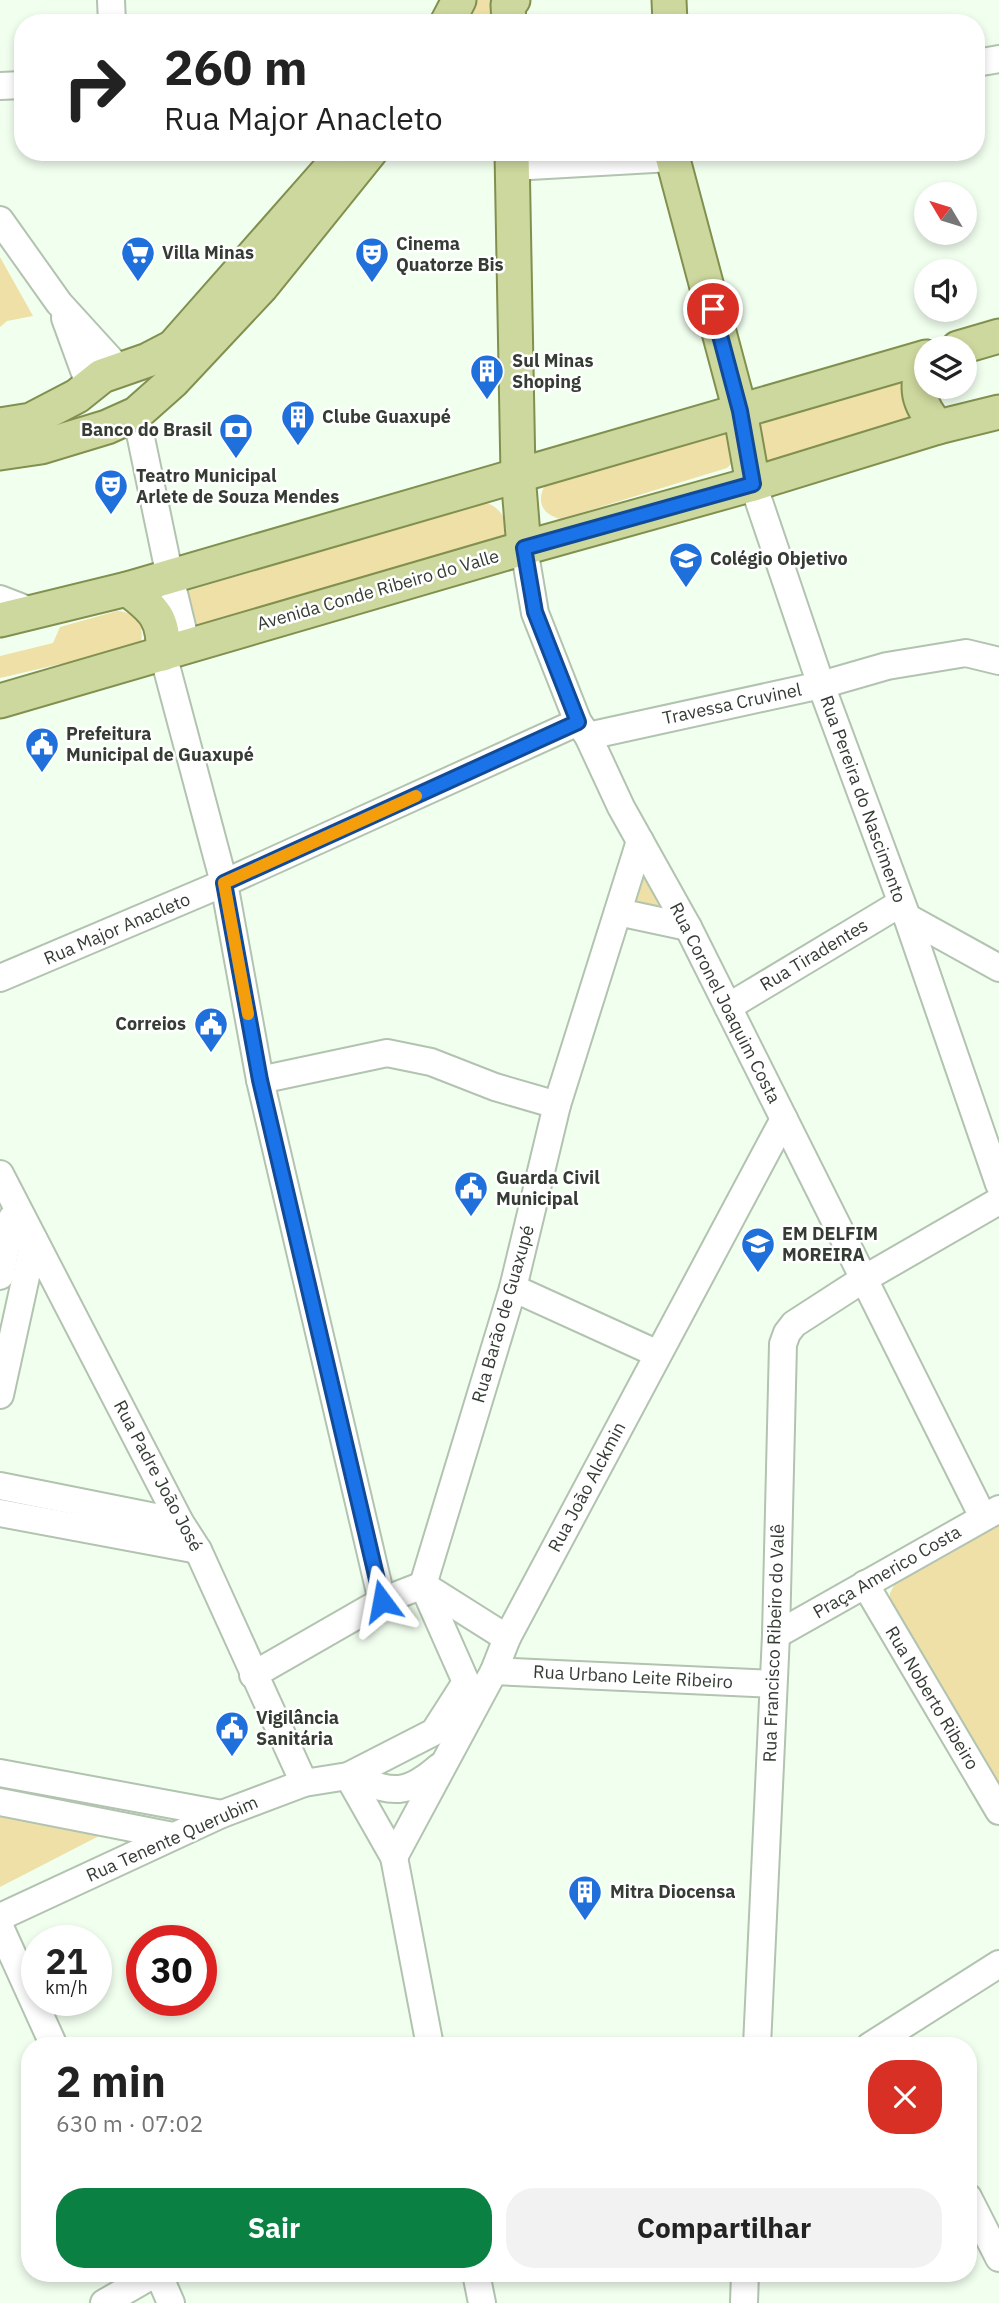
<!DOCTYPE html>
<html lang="pt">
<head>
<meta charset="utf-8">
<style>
  :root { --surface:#fff; --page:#f2f2f2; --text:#222; --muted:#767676; --accent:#0b8043 }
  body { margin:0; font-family:"IBM Plex Sans",sans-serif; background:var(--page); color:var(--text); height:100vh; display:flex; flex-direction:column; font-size:26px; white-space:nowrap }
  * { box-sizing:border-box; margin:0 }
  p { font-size:23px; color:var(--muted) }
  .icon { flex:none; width:38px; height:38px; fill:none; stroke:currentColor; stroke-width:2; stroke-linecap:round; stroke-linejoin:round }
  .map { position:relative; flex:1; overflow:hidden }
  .details { position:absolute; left:21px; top:2037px; width:956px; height:245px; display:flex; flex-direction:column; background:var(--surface); border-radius:28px; box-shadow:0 4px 10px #0003 }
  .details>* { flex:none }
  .guide { position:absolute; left:14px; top:14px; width:971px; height:147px; border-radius:28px; box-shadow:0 4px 10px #0003; background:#fff; color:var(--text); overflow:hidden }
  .needle { width:46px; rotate:308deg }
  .fabs { position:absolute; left:914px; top:182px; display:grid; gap:14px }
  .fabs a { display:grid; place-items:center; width:63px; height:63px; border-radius:50%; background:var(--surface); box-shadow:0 4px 10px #0003; font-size:35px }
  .speed { position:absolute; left:21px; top:1925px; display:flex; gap:14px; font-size:35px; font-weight:700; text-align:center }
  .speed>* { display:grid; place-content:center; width:91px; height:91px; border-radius:50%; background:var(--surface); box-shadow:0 4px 10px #0003; line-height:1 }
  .speed small { font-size:18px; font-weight:400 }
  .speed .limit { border:10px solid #d22; background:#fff; color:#111 }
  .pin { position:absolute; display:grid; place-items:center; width:60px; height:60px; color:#fff; margin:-30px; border:4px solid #fff; border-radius:50%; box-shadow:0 2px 7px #0007 }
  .me { position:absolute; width:77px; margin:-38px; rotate:347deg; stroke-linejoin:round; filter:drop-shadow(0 0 5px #0008) }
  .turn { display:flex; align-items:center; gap:24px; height:147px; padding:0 35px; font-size:32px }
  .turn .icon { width:91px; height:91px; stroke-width:2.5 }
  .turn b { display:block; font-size:49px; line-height:60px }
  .round { display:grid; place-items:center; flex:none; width:74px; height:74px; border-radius:28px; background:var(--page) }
  .overview { display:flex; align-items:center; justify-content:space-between; height:119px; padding:0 35px }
  h1 { font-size:42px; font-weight:700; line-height:52px }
  .primary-button { display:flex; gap:14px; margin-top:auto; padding:14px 35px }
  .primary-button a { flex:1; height:80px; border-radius:28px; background:var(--accent); color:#fff; font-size:28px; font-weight:700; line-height:80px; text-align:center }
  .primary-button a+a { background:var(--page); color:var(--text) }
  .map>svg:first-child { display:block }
  .green { fill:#efe0a8 }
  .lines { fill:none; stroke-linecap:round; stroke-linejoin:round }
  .minor-casing { stroke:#b2c3b0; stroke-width:30 }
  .major-casing { stroke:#82904f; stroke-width:37 }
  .minor { stroke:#fff; stroke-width:26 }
  .major { stroke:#cdd89e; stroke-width:33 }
  .route-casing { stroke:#114b97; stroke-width:18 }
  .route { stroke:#1a73e8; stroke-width:12 }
  .slow { stroke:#f59e0b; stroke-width:12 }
  .labels { text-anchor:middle; stroke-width:5; stroke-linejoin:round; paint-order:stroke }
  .poi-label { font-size:18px; font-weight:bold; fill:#353c34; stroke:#fff; text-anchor:start }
  .street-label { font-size:18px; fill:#353c34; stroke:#fff }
</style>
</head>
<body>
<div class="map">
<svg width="999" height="2303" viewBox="0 0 999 2303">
  <rect width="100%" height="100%" fill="#f1ffef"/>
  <!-- green -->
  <g class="green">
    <polygon points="466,0 499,0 498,23 458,23"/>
    <polygon points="0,257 33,316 7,321 0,327"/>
    <polygon points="897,382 905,385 914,418 766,466 758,424"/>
    <path d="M721 432 728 434 736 459 727 468 561 519C542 515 536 501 545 485Z"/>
    <path d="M485 502C504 509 510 524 501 542L195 635 182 598 187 591Z"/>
    <path d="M117 611C137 612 146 627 140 646L67 669 60 664 0 678V656L53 643 60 627Z"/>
    <polygon points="643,864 666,907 631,901"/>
    <polygon points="999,1524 999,1790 890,1601 890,1593 898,1578"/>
    <polygon points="0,1815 101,1835 0,1887"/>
  </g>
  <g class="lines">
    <!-- minor casing -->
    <g class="minor-casing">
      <g id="minor">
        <polyline points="111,0 112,23"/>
        <polyline points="976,63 999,59"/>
        <polyline points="0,86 23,85"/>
        <polyline points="512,167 671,158"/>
        <polyline points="0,220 59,303 120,370"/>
        <polyline points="65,318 89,384"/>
        <polyline points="136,414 170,577 187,647"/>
        <polyline points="753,484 821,685 907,917 999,1184"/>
        <polyline points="524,548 535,613 578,722 588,736 621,807 688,927 983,1517"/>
        <polyline points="0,599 31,611"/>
        <polyline points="163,654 224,883 260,1080 382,1601"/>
        <polyline points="588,736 821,685 887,666 966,653 999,661"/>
        <polyline points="618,912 688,927"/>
        <polyline points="907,917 999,968"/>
        <polyline points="0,978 224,883 578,722"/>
        <polyline points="728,1007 901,903"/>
        <polyline points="260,1080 387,1053 431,1062 495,1087 557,1105"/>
        <polyline points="0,1174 180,1522 198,1550 304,1783"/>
        <polyline points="0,1234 34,1240 0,1395"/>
        <polyline points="0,1276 12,1218"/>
        <polyline points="513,1288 658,1354"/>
        <polyline points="0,1486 180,1522"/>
        <polyline points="0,1513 198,1550"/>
        <polyline points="865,1584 999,1811"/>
        <polyline points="423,1585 513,1288 557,1105 640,841"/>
        <polyline points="423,1585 507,1638"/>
        <polyline points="776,1635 999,1509"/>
        <polyline points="494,1671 773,1684"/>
        <polyline points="253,1675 382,1601 423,1585"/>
        <polyline points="0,1773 222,1814"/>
        <polyline points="348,1776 394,1857 430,2046"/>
        <path d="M348 1776C391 1791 402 1799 439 1767"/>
        <polyline points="0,1802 173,1836"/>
        <polyline points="394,1857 494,1671 507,1638 784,1119"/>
        <polyline points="0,1917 222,1814 304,1783 348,1776 434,1732 466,1682 423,1585"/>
        <polyline points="0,1927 54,2046"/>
        <polyline points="757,2046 776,1635 783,1344 787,1333 794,1324 862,1280 999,1201"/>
        <polyline points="870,2046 999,1964"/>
        <polyline points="968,2197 999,2258"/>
        <polyline points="158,2273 171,2303"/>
        <polyline points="476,2273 482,2303"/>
        <polyline points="104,2303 156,2273"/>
        <polyline points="744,2303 745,2273"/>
      </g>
    </g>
    <!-- major casing -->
    <g class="major-casing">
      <g id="major">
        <polyline points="669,0 670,23"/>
        <polyline points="447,23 459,0"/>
        <polyline points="509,23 508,5 513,0"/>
        <polyline points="512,152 518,474 524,548"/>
        <polyline points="671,152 740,411 753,484"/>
        <polyline points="958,348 999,336"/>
        <path d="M924 358C915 388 917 403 938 427"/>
        <polyline points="0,425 31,420 77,396 102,376 148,360 173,347 329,170"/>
        <polyline points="0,453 41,447 107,427 136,414 172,382 262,286 370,152"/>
        <path d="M127 589C154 609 165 619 163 654"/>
        <polyline points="0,620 127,589 926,357"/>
        <polyline points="0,701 524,548 753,484 938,427 999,412"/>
      </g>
    </g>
    <!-- minor -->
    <use href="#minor" class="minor"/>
    <!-- major -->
    <use href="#major" class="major"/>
  </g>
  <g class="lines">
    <!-- route casing -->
    <g class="route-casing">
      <polyline id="route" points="382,1601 260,1080 224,883 578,722 535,612 524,548 753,484 740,411 713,309"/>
    </g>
    <!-- route -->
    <use href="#route" class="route"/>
    <!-- slow -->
    <polyline class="slow" points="248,1014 224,883 416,796"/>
  </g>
  <!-- icons -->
  <defs>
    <g id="supermarket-pin" transform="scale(1.75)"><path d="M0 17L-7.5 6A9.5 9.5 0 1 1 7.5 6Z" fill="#1f70da" stroke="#fff"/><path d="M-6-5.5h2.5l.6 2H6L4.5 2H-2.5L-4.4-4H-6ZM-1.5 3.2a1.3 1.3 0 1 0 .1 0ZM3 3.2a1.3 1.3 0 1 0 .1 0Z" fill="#fff"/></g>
    <g id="theatre-pin" transform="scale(1.75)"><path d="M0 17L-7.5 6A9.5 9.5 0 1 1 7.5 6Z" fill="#1f70da" stroke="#fff"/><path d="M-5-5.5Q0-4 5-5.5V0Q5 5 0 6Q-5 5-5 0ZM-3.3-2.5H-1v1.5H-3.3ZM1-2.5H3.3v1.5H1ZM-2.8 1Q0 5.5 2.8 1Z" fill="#fff"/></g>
    <g id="building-pin" transform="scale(1.75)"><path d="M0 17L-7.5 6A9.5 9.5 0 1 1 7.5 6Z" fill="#1f70da" stroke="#fff"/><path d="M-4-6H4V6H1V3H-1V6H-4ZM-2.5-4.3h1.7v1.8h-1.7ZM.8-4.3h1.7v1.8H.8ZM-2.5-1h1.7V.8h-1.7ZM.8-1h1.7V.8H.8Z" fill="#fff"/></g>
    <g id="bank-pin" transform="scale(1.75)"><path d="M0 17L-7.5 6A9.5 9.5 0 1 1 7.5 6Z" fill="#1f70da" stroke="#fff"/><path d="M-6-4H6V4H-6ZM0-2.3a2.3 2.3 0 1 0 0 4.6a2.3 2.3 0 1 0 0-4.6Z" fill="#fff"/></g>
    <g id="school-pin" transform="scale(1.75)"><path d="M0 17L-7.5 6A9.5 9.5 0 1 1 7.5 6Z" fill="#1f70da" stroke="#fff"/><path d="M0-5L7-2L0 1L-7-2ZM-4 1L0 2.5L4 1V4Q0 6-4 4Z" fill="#fff"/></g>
    <g id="civic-pin" transform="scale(1.75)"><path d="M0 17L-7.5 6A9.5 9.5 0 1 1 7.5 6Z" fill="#1f70da" stroke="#fff"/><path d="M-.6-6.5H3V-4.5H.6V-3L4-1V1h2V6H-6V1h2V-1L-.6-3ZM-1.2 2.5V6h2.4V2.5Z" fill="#fff"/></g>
  </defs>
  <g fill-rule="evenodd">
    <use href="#supermarket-pin" x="138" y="253"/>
    <use href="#theatre-pin" x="372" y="254"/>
    <use href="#building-pin" x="487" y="371"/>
    <use href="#building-pin" x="298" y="417"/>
    <use href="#bank-pin" x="236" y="430"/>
    <use href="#theatre-pin" x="111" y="486"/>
    <use href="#school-pin" x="686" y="559"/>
    <use href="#civic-pin" x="42" y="744"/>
    <use href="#civic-pin" x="211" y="1024"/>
    <use href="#civic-pin" x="471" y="1188"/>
    <use href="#school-pin" x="758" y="1244"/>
    <use href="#civic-pin" x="232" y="1728"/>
    <use href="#building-pin" x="585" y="1892"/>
  </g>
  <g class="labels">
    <!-- poi labels -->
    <g class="poi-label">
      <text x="396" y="250">Cinema<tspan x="396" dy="21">Quatorze Bis</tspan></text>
      <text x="162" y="259">Villa Minas</text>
      <text x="512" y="367">Sul Minas<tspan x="512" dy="21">Shoping</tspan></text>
      <text x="322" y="423">Clube Guaxupé</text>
      <text x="212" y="436" text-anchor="end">Banco do Brasil</text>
      <text x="136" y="482">Teatro Municipal<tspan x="136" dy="21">Arlete de Souza Mendes</tspan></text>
      <text x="710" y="565">Colégio Objetivo</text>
      <text x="66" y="740">Prefeitura<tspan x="66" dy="21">Municipal de Guaxupé</tspan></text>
      <text x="186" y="1030" text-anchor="end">Correios</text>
      <text x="496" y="1184">Guarda Civil<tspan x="496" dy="21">Municipal</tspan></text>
      <text x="782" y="1240">EM DELFIM<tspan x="782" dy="21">MOREIRA</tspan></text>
      <text x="256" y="1724">Vigilância<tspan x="256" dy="21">Sanitária</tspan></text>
      <text x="610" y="1898">Mitra Diocensa</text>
    </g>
    <!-- street labels -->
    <g class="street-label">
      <text transform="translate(378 590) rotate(-16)" y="6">Avenida Conde Ribeiro do Valle</text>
      <text transform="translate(732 704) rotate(-12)" y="6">Travessa Cruvinel</text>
      <text transform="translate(863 799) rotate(70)" y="6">Rua Pereira do Nascimento</text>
      <text transform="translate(117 929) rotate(-23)" y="6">Rua Major Anacleto</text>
      <text transform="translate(814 955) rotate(-31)" y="6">Rua Tiradentes</text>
      <text transform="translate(725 1003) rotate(63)" y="6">Rua Coronel Joaquim Costa</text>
      <text transform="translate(503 1314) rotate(-74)" y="6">Rua Barão de Guaxupé</text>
      <text transform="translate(158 1476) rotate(62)" y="6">Rua Padre João José</text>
      <text transform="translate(587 1487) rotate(-62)" y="6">Rua João Alckmin</text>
      <text transform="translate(887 1572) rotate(-30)" y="6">Praça Americo Costa</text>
      <text transform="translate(774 1643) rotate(-88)" y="6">Rua Francisco Ribeiro do Valê</text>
      <text transform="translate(633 1677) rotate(3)" y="6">Rua Urbano Leite Ribeiro</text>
      <text transform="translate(932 1698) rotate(59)" y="6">Rua Noberto Ribeiro</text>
      <text transform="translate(172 1839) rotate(-24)" y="6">Rua Tenente Querubim</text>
    </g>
  </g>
</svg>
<div class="fabs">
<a><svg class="needle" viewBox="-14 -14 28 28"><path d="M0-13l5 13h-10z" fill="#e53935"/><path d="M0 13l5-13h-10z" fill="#767676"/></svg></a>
<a><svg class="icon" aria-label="sound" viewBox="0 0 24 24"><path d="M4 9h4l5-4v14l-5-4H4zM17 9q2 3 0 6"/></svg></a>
<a><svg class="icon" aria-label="layers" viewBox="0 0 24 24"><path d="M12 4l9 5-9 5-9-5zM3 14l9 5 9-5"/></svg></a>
</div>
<div class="speed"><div>21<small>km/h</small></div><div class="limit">30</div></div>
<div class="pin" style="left:713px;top:309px;background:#d93025"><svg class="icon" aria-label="arrive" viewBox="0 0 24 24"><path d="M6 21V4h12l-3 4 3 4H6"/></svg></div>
<svg class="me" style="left:382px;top:1601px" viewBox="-20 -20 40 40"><path d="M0-17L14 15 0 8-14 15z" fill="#1a73e8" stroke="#fff" stroke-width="4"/></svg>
<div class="guide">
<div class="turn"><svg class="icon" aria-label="right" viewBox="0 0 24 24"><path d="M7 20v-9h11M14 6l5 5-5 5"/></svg><div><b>260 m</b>Rua Major Anacleto</div></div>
</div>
<section class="details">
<div class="overview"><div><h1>2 min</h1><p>630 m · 07:02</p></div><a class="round" style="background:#d93025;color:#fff"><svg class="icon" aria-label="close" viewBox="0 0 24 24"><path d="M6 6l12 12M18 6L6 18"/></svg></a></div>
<div class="primary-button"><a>Sair</a><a>Compartilhar</a></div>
</section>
</div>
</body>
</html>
